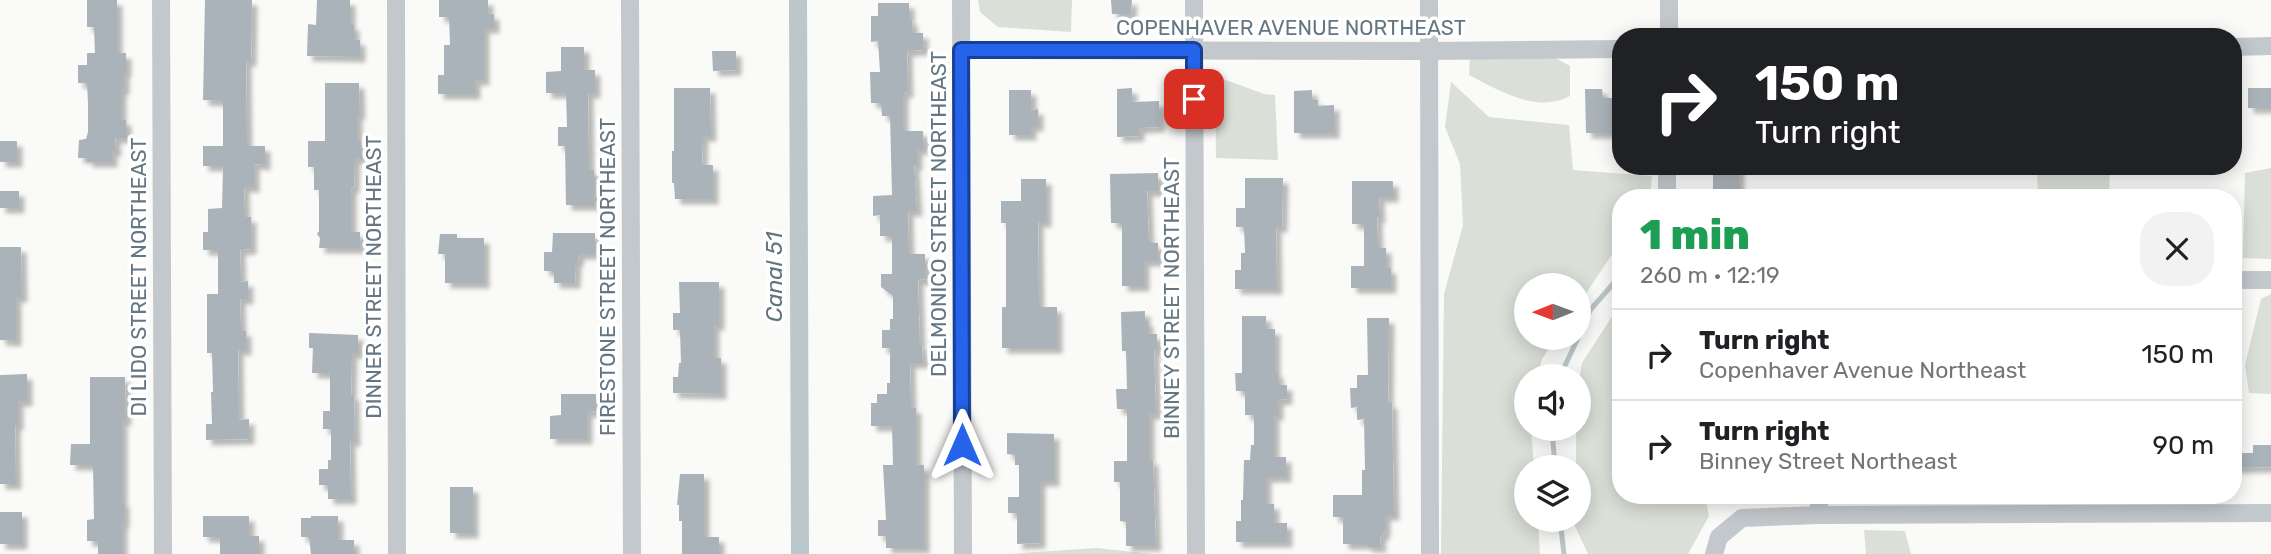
<!DOCTYPE html>
<html lang="en">
<head>
<meta charset="utf-8">
<style>
  :root { --surface:#fff; --page:#f2f2f2; --text:#202124; --muted:#757577; --line:#e0e0e0 }
  body { margin:0; font-family:Rubik,sans-serif; background:var(--page); color:var(--text); height:100vh; display:flex; flex-direction:column; font-size:26px; white-space:nowrap }
  * { box-sizing:border-box; margin:0 }
  p { font-size:23px; color:var(--muted) }
  .icon { flex:none; width:38px; height:38px; fill:none; stroke:currentColor; stroke-width:2; stroke-linecap:round; stroke-linejoin:round }
  .map { position:relative; flex:1; overflow:hidden }
  .side { position:absolute; left:1612px; top:189px; width:630px; height:315px; display:flex; flex-direction:column; background:var(--surface); border-radius:28px; box-shadow:0 4px 18px #0003 }
  .side>* { flex:none }
  .banner { position:absolute; left:1612px; top:28px; width:630px; height:147px; border-radius:28px; box-shadow:0 4px 18px #0003; background:#202124; color:#fff; overflow:hidden }
  .needle { width:46px; rotate:269deg }
  .tools { position:absolute; left:1514px; top:273px; display:grid; gap:14px }
  .tools a { display:grid; place-items:center; width:77px; height:77px; border-radius:50%; background:var(--surface); box-shadow:0 4px 18px #0003; font-size:35px }
  .pin { position:absolute; display:grid; place-items:center; width:60px; height:60px; color:#fff; margin:-30px; border-radius:14px; box-shadow:0 4px 10px #0006 }
  .me { position:absolute; width:77px; margin:-38px; rotate:0deg; stroke-linejoin:round; filter:drop-shadow(0 0 5px #0008) }
  .turn { display:flex; align-items:center; gap:24px; height:147px; padding:0 28px; font-size:32px }
  .turn .icon { width:91px; height:91px; stroke-width:2.5 }
  .turn b { display:block; font-size:49px; line-height:60px }
  .round { display:grid; place-items:center; flex:none; width:74px; height:74px; border-radius:28px; background:var(--page) }
  .head { display:flex; align-items:center; justify-content:space-between; height:119px; padding:0 28px }
  h1 { font-size:42px; font-weight:800; line-height:52px; color:#1e9e55 }
  ul { padding:0; list-style:none }
  li { display:flex; align-items:center; gap:21px; height:91px; padding:0 28px; border-top:2px solid var(--line) }
  li div { flex:1 }
  li b { display:block; font-size:26px }
  li em { font-style:normal }
  .map>svg:first-child { display:block }
  .green { fill:#dadfd7 }
  .lines { fill:none; stroke-linecap:round; stroke-linejoin:round }
  .stream { stroke:#bbc7cb; stroke-width:5 }
  .canal { stroke:#bbc7cb; stroke-width:18 }
  .building { fill:#aab3b9; filter:url(#shadow) }
  .minor { stroke:#c3c8cc; stroke-width:18 }
  .route-casing { stroke:#184099; stroke-width:18 }
  .route { stroke:#2563eb; stroke-width:12 }
  .labels { text-anchor:middle; stroke-width:7; stroke-linejoin:round; paint-order:stroke }
  .street-label { font-size:21px; fill:#657683; stroke:#fff }
  .water-label { font-size:23px; font-style:italic; fill:#60757c; stroke:#fff }
</style>
</head>
<body>
<div class="map">
<svg width="2271" height="554" viewBox="0 0 2271 554">
  <defs>
    <filter id="shadow"><feDropShadow dx="5.5" dy="5.5" stdDeviation="2" flood-color="#0004"/></filter>
  </defs>
  <rect width="100%" height="100%" fill="#fafaf8"/>
  <!-- green -->
  <g class="green">
    <polygon points="978,0 1072,0 1071,32 998,27 980,12"/>
    <path d="M1550 55 1570 66V96C1537 114 1498 90 1469 75L1470 58Z"/>
    <polygon points="1215,76 1264,94 1275,95 1278,160 1216,158"/>
    <polygon points="1451,82 1489,117 1569,125 1573,170 1652,176 1650,198 1620,198 1620,245 1615,250 1579,304 1578,285 1526,285 1526,338 1556,338 1542,359 1537,376 1526,376 1526,429 1531,429 1534,467 1526,467 1526,520 1538,520 1540,554 1441,554 1444,294 1463,225 1460,164 1445,127"/>
    <polygon points="2033,166 2110,166 2109,198 2038,198 2037,172"/>
    <polygon points="2271,168 2271,259 2243,258 2245,173"/>
    <polygon points="2271,294 2271,394 2249,393 2245,365 2261,299"/>
    <polygon points="1620,304 1620,495 1705,495 1709,516 1688,554 1588,554 1574,524 1575,520 1578,520 1578,467 1576,467 1576,429 1578,429 1579,380 1582,363"/>
    <polygon points="1864,530 1905,531 1911,554 1866,554"/>
    <polygon points="1096,548 1153,554 1009,554"/>
  </g>
  <g class="lines">
    <!-- stream -->
    <g class="stream">
      <polyline points="1578,336 1591,309 1620,276"/>
      <polyline points="1560,376 1578,338"/>
      <polyline points="1552,429 1555,467"/>
      <polyline points="1560,520 1564,554"/>
    </g>
    <!-- canal -->
    <polyline class="canal" points="798,0 800,554"/>
  </g>
  <!-- building -->
  <g class="building">
    <polygon points="87,0 117,0 117,53 126,53 126,72 124,72 124,89 121,90 121,120 126,120 126,138 115,138 116,151 112,151 112,162 87,162 87,158 78,158 79,140 86,139 88,132 88,103 87,83 78,83 78,65 87,65 87,53 95,53 94,27 87,27"/>
    <polygon points="205,0 252,0 251,61 246,61 247,146 265,146 265,165 254,164 254,187 244,187 245,217 251,217 251,249 240,250 241,282 248,281 248,299 240,299 241,331 246,331 246,350 238,350 239,420 249,419 249,439 206,440 206,424 212,424 211,392 213,392 212,353 207,353 207,294 218,294 218,250 203,250 203,232 208,232 208,209 222,208 223,166 203,166 203,146 223,146 223,101 203,100"/>
    <polygon points="317,0 350,0 350,25 354,25 354,40 360,40 360,57 307,56 308,24 316,25"/>
    <polygon points="439,0 488,0 488,14 494,14 494,28 484,28 484,80 475,80 475,94 438,94 438,75 444,75 444,45 450,45 449,17 439,17"/>
    <polygon points="1111,0 1132,0 1131,14 1112,14"/>
    <polygon points="878,3 909,3 909,20 912,20 913,33 923,33 923,50 907,51 908,92 903,93 903,131 923,131 924,149 917,149 917,165 914,165 917,211 908,211 909,254 925,254 925,279 918,280 920,346 922,346 923,363 910,363 911,408 916,408 916,465 924,465 924,548 886,548 886,536 878,536 878,520 886,520 883,465 893,465 892,426 871,426 871,403 877,403 877,394 887,394 887,383 890,383 890,348 882,348 882,330 890,330 890,319 893,319 893,296 881,287 881,274 892,274 892,236 880,236 880,215 873,216 873,196 892,195 890,116 882,116 881,103 871,103 870,72 880,72 878,41 871,42 871,16 878,16"/>
    <polygon points="561,47 584,47 584,70 595,70 595,93 588,93 589,170 594,170 594,205 566,205 565,146 558,146 558,127 567,127 566,93 546,93 546,72 561,71"/>
    <polygon points="712,51 736,51 736,70 713,71"/>
    <polygon points="325,83 359,83 360,114 357,114 357,141 361,141 361,158 355,158 354,188 352,187 351,190 351,232 360,232 360,248 319,248 320,238 317,234 319,231 319,190 314,190 314,167 308,167 308,141 325,141"/>
    <polygon points="674,88 710,88 711,136 703,136 702,165 713,165 713,199 675,199 674,183 672,183 672,151 674,151"/>
    <polygon points="1132,88 1132,102 1159,101 1159,127 1139,128 1139,136 1117,137 1117,89"/>
    <rect x="2248" y="88" width="23" height="20"/>
    <polygon points="1585,89 1602,89 1603,98 1617,98 1617,102 1620,102 1620,133 1586,133"/>
    <polygon points="1009,90 1031,90 1031,110 1038,109 1038,126 1031,126 1031,135 1009,135"/>
    <polygon points="1312,90 1312,100 1318,100 1318,106 1334,105 1334,133 1294,133 1294,91"/>
    <rect x="0" y="141" width="17" height="21"/>
    <rect x="1713" y="166" width="26" height="24"/>
    <polygon points="1158,173 1158,191 1147,191 1149,243 1158,243 1158,261 1144,261 1144,286 1122,286 1122,223 1111,223 1110,174"/>
    <polygon points="1245,178 1283,178 1282,227 1276,227 1277,289 1235,289 1235,270 1241,270 1241,253 1245,253 1244,227 1236,227 1236,208 1245,208"/>
    <polygon points="1021,179 1046,179 1046,222 1038,222 1039,307 1057,307 1057,348 1002,348 1002,307 1006,307 1006,223 1001,223 1001,201 1021,201"/>
    <polygon points="1352,181 1393,181 1393,197 1379,197 1380,218 1377,217 1378,248 1386,248 1386,268 1391,268 1391,288 1351,288 1351,266 1364,266 1364,224 1352,224"/>
    <rect x="0" y="191" width="19" height="17"/>
    <polygon points="553,233 595,233 595,254 579,254 578,261 576,261 575,283 554,283 554,271 544,271 544,252 552,252"/>
    <polygon points="440,234 457,234 457,238 484,238 484,283 445,283 445,254 438,254"/>
    <polygon points="0,247 21,247 22,297 16,297 16,341 0,340"/>
    <polygon points="679,282 719,282 719,325 714,325 714,358 721,358 721,394 673,393 673,377 678,377 679,363 681,363 680,330 673,330 673,313 680,313"/>
    <polygon points="1145,311 1145,321 1148,321 1148,334 1157,334 1157,350 1154,350 1156,414 1149,414 1149,460 1153,460 1156,546 1126,546 1126,522 1120,521 1120,482 1114,482 1114,461 1127,461 1127,409 1117,409 1116,389 1127,389 1126,351 1122,351 1121,312"/>
    <polygon points="1242,316 1266,316 1266,329 1275,329 1275,372 1278,372 1278,385 1287,385 1287,399 1278,400 1278,415 1274,415 1274,457 1286,457 1286,477 1266,477 1266,504 1274,504 1274,523 1287,523 1287,542 1236,542 1236,521 1241,521 1241,500 1243,500 1244,460 1250,460 1251,445 1254,445 1254,415 1245,415 1245,391 1236,391 1235,373 1242,373"/>
    <polygon points="1367,318 1389,318 1388,403 1392,403 1394,515 1385,515 1385,531 1380,538 1381,547 1368,547 1365,544 1343,544 1343,517 1333,517 1333,495 1362,495 1362,470 1365,470 1364,419 1357,420 1357,407 1351,408 1350,388 1357,388 1357,375 1368,375"/>
    <polygon points="309,333 358,335 358,353 352,353 351,395 354,395 355,441 350,441 351,499 328,499 328,485 319,485 319,469 328,469 328,460 331,460 331,429 323,429 323,411 330,411 330,373 312,373 313,348 309,348"/>
    <polygon points="27,374 27,401 18,401 18,425 15,425 16,484 0,484 0,375"/>
    <polygon points="90,377 125,377 126,420 122,420 122,502 124,502 124,523 122,523 122,554 98,554 98,541 87,541 87,520 94,519 93,465 70,465 71,444 90,444"/>
    <polygon points="561,394 596,394 596,411 587,412 587,439 550,439 550,416 561,415"/>
    <polygon points="1007,433 1054,434 1054,481 1040,481 1040,543 1017,544 1017,513 1008,513 1008,497 1019,497 1019,465 1015,465 1015,455 1007,454"/>
    <polygon points="2253,445 2271,445 2271,467 2233,468 2233,453 2253,453"/>
    <polygon points="680,474 704,474 704,537 719,537 719,554 682,554 682,521 679,521 679,505 677,505"/>
    <rect x="450" y="487" width="23" height="46"/>
    <rect x="0" y="512" width="22" height="32"/>
    <polygon points="203,516 249,516 249,536 259,536 259,554 220,554 220,537 203,537"/>
    <polygon points="311,516 338,516 338,540 354,540 354,554 311,554 309,537 301,537 301,518 311,518"/>
  </g>
  <g class="lines">
    <!-- minor -->
    <g class="minor">
      <polyline points="161,0 163,554"/>
      <polyline points="396,0 397,554"/>
      <polyline points="630,0 632,554"/>
      <polyline points="961,0 963,554"/>
      <polyline points="1194,0 1196,554"/>
      <polyline points="1429,0 1430,554"/>
      <polyline points="1669,37 1669,0"/>
      <polyline points="2233,47 2271,46"/>
      <polyline points="961,50 1429,51 1620,49"/>
      <polyline points="1667,198 1667,166"/>
      <polyline points="2233,280 2271,280"/>
      <polyline points="1819,495 1819,515"/>
      <polyline points="1714,554 1719,537 1742,518 1819,515 2271,513"/>
    </g>
  </g>
  <g class="lines">
    <!-- route casing -->
    <g class="route-casing">
      <polyline id="route" points="962,445 961,50 1194,50 1194,99"/>
    </g>
    <!-- route -->
    <use href="#route" class="route"/>
  </g>
  <g class="labels">
    <!-- street labels -->
    <g class="street-label">
      <text x="1291" y="35">COPENHAVER AVENUE NORTHEAST</text>
      <text transform="translate(939 214) rotate(-90)" y="7">DELMONICO STREET NORTHEAST</text>
      <text transform="translate(139 277) rotate(-90)" y="7">DI LIDO STREET NORTHEAST</text>
      <text transform="translate(374 277) rotate(-90)" y="7">DINNER STREET NORTHEAST</text>
      <text transform="translate(608 277) rotate(-90)" y="7">FIRESTONE STREET NORTHEAST</text>
      <text transform="translate(1172 298) rotate(-90)" y="7">BINNEY STREET NORTHEAST</text>
    </g>
    <!-- water labels -->
    <g class="water-label">
      <text transform="translate(774 277) rotate(-90)" y="8">Canal 51</text>
    </g>
  </g>
</svg>
<div class="tools">
<a><svg class="needle" viewBox="-14 -14 28 28"><path d="M0-13l5 13h-10z" fill="#e53935"/><path d="M0 13l5-13h-10z" fill="#757577"/></svg></a>
<a><svg class="icon" aria-label="sound" viewBox="0 0 24 24"><path d="M4 9h4l5-4v14l-5-4H4zM17 9q2 3 0 6"/></svg></a>
<a><svg class="icon" aria-label="layers" viewBox="0 0 24 24"><path d="M12 4l9 5-9 5-9-5zM3 14l9 5 9-5"/></svg></a>
</div>
<div class="pin" style="left:1194px;top:99px;background:#d93025"><svg class="icon" aria-label="arrive" viewBox="0 0 24 24"><path d="M6 21V4h12l-3 4 3 4H6"/></svg></div>
<svg class="me" style="left:962px;top:445px" viewBox="-20 -20 40 40"><path d="M0-17L14 15 0 8-14 15z" fill="#2563eb" stroke="#fff" stroke-width="4"/></svg>
<div class="banner">
<div class="turn"><svg class="icon" aria-label="right" viewBox="0 0 24 24"><path d="M7 20v-9h11M14 6l5 5-5 5"/></svg><div><b>150 m</b>Turn right</div></div>
</div>
<section class="side">
<div class="head"><div><h1>1 min</h1><p>260 m · 12:19</p></div><a class="round"><svg class="icon" aria-label="close" viewBox="0 0 24 24"><path d="M6 6l12 12M18 6L6 18"/></svg></a></div>
<ul>
<li><svg class="icon" aria-label="right" viewBox="0 0 24 24"><path d="M7 20v-9h11M14 6l5 5-5 5"/></svg><div><b>Turn right</b><p>Copenhaver Avenue Northeast</p></div><em>150 m</em></li>
<li><svg class="icon" aria-label="right" viewBox="0 0 24 24"><path d="M7 20v-9h11M14 6l5 5-5 5"/></svg><div><b>Turn right</b><p>Binney Street Northeast</p></div><em>90 m</em></li>
</ul>
</section>
</div>
</body>
</html>
